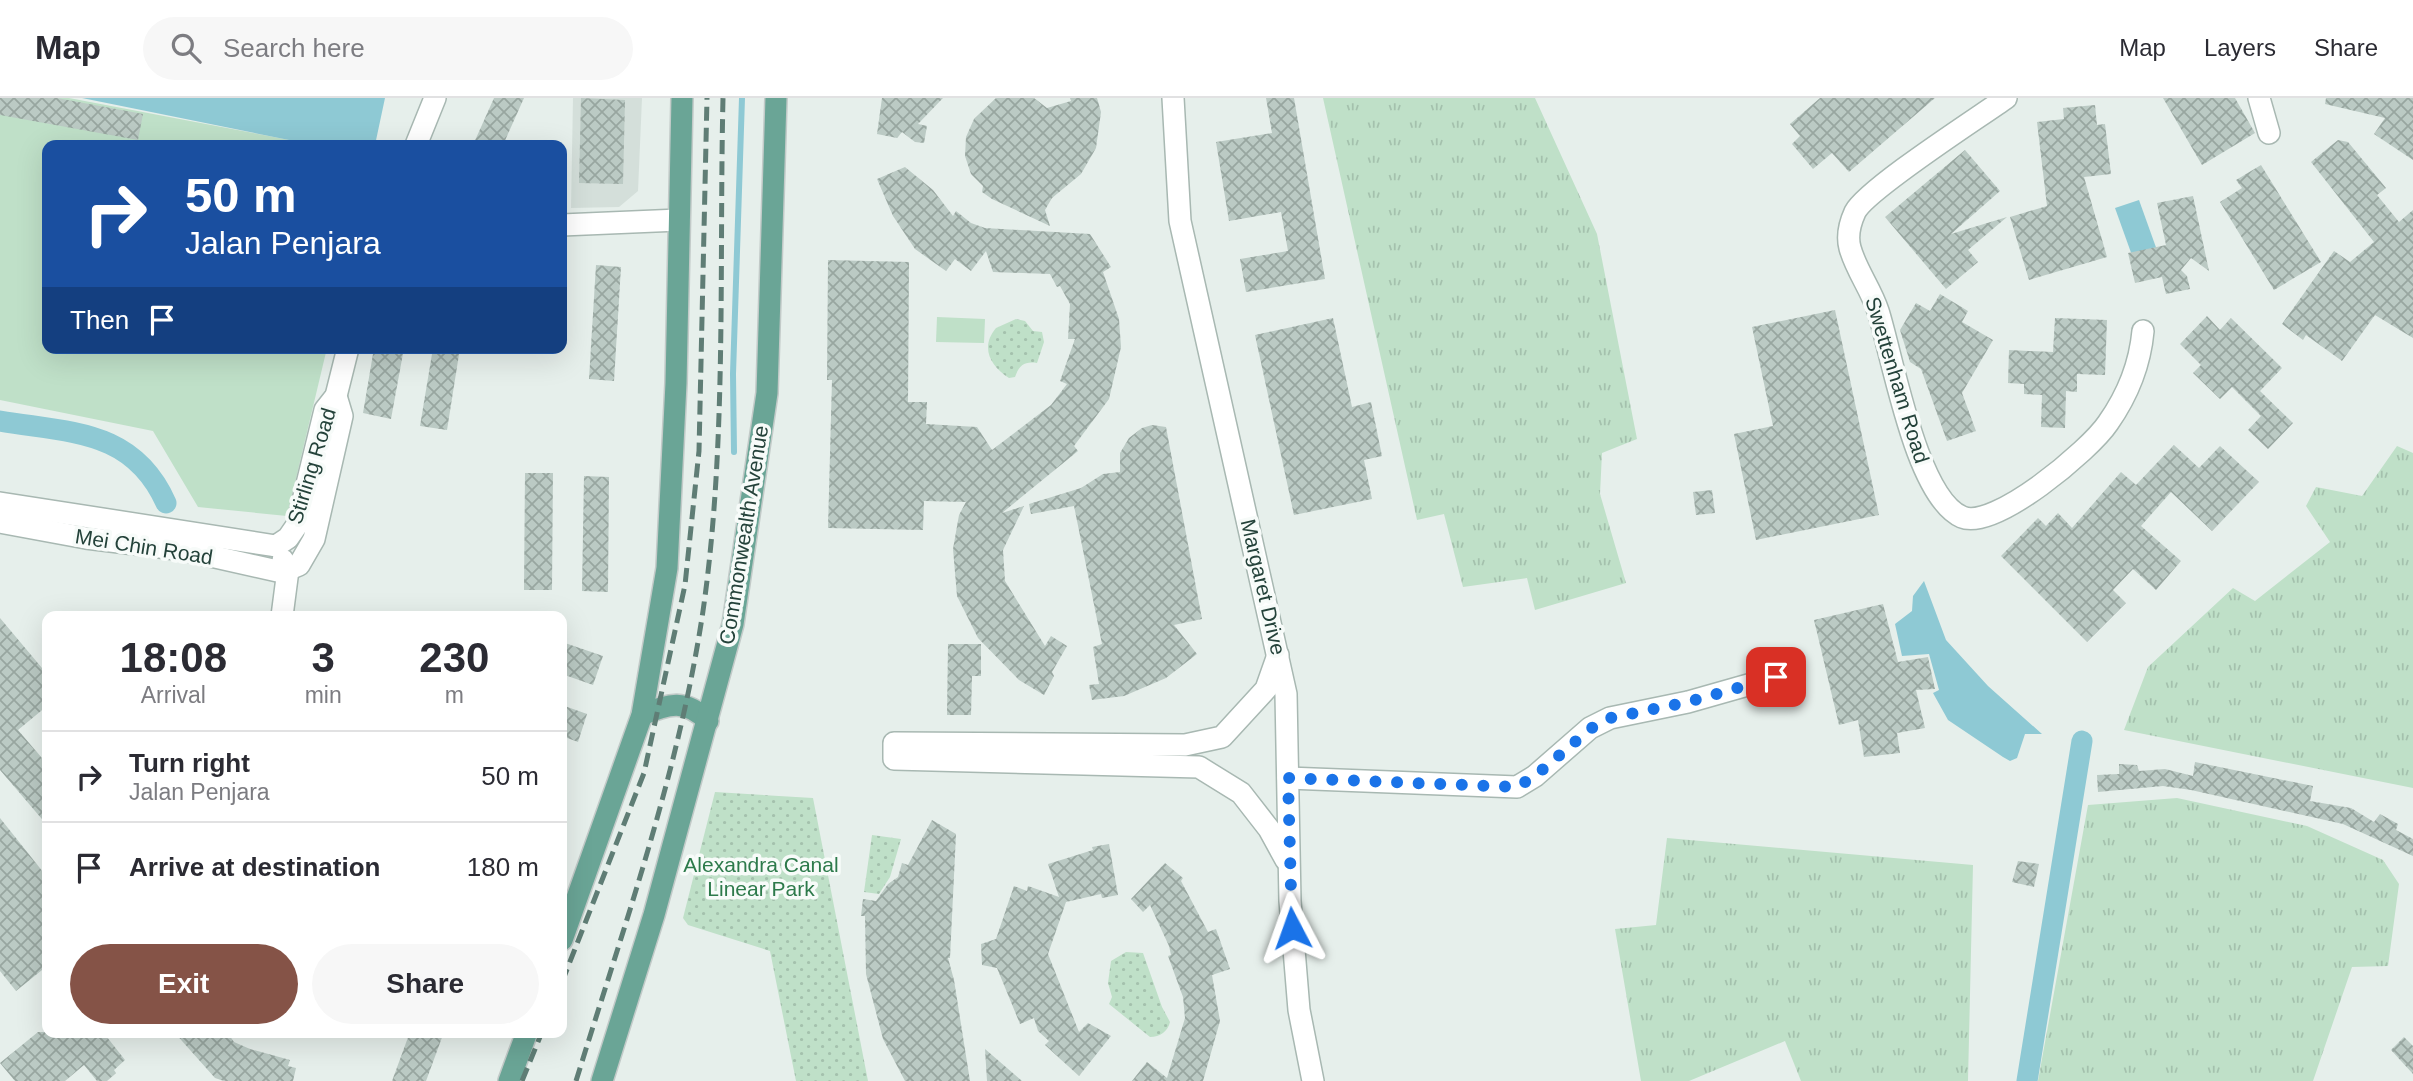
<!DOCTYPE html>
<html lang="en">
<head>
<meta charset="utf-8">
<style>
  :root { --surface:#fff; --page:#f7f7f7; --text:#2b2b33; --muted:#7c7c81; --line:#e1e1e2; --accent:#855347 }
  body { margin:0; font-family:Helvetica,sans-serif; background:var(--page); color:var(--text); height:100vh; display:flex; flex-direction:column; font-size:26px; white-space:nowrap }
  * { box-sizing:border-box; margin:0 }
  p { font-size:23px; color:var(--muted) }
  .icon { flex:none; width:38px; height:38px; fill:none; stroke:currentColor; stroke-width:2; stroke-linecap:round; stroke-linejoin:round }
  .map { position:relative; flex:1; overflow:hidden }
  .side { position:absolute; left:42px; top:513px; width:525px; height:427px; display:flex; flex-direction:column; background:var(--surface); border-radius:14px; box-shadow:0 7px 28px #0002 }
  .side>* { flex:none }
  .top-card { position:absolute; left:42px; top:42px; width:525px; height:214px; border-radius:14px; box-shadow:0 7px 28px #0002; background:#1a4fa0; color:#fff; overflow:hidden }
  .pin { position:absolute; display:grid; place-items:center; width:60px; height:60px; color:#fff; margin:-30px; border-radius:14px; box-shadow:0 4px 10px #0006 }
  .me { position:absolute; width:77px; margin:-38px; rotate:356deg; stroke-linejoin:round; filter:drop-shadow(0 0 5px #0008) }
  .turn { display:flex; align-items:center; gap:24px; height:147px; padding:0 28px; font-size:32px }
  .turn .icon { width:91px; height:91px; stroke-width:2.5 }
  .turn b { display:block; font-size:49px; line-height:60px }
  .then { display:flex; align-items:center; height:66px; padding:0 28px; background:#0003; gap:14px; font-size:26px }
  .eta { display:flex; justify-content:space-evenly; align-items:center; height:119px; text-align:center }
  .eta b { font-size:42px; font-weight:700; line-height:49px }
  .action { display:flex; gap:14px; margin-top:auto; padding:14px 28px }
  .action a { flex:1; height:80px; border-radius:42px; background:var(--accent); color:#fff; font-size:28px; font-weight:700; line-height:80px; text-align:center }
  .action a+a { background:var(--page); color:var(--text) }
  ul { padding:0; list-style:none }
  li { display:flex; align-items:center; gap:21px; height:91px; padding:0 28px; border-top:2px solid var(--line) }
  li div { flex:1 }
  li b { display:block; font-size:26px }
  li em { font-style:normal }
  header { display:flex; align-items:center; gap:42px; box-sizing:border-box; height:98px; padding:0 35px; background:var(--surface); border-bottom:2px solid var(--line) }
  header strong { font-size:33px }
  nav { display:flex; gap:38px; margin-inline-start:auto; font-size:24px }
  .search { width:490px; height:63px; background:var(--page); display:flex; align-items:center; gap:18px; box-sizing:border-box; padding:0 24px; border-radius:38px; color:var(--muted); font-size:26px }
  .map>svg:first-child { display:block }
  .built { fill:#d4dfda }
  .grass { fill:url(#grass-tufts) }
  .park { fill:url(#park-dots) }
  .pitch { fill:#bfe0c8 }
  .water { fill:#8ec9d4 }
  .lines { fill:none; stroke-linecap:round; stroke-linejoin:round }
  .stream { stroke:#8ec9d4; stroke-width:6 }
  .canal { stroke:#8ec9d4; stroke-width:21 }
  .building { fill:url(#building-cross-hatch) }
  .minor-casing { stroke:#a8b8b2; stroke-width:24 }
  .major-casing { stroke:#c2cac8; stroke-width:24 }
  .minor { stroke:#fff; stroke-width:21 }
  .major { stroke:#6aa596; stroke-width:21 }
  .rail { stroke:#5f7d75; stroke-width:5; stroke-dasharray:14 7; stroke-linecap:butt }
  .route { stroke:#1a73e8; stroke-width:12; stroke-dasharray:0 21.6 }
  .labels { text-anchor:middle; stroke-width:7; stroke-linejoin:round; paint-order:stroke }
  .street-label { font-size:21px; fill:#24423a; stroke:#f7fbf9 }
  .park-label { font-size:21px; fill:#2d7a4b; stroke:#f7fbf9 }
</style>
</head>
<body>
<header>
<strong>Map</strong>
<div class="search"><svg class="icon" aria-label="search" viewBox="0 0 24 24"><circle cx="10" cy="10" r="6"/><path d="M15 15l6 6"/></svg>Search here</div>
<nav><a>Map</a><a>Layers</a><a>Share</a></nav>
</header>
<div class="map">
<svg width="2413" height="983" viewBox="0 0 2413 983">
  <defs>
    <pattern id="grass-tufts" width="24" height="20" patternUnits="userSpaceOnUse" patternTransform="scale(1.75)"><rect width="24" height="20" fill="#bfe0c8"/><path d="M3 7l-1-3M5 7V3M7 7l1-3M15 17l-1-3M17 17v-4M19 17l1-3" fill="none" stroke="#a4c1ad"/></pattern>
    <pattern id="park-dots" width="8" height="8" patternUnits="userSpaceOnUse" patternTransform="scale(1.75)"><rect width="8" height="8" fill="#bfe0c8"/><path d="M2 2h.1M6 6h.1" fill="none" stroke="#a4c1ad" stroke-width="1.8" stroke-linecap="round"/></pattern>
    <pattern id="building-cross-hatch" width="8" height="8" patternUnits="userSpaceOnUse" patternTransform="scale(1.75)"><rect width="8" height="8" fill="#bbcac4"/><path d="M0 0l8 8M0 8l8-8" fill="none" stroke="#98a6a0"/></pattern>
  </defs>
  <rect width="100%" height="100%" fill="#e6efeb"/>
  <!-- built -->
  <polygon class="built" points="573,0 642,0 638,93 619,109 571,110"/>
  <!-- grass -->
  <g class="grass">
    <polygon points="1323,0 1535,0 1597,136 1637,341 1602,355 1600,396 1626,485 1535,512 1527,480 1463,489 1444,416 1417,422"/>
    <polygon points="2397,348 2413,355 2413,690 2124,632 2148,569 2233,490 2255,503 2330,444 2306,408 2316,389 2362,398"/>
    <polygon points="2177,700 2307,728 2383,762 2399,786 2388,868 2352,869 2313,983 2038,983 2088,707"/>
    <polygon points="1667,740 1973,767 1968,983 1801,983 1785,943 1689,983 1641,983 1615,831 1656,827"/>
  </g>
  <!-- park -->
  <g class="park">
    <path d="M1016 221 1025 223 1033 233 1042 234 1044 244 1037 265C1025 263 1019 267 1015 279L1009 280C990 268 980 249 996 230Z"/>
    <polygon points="715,694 813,700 868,983 796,983 770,853 688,827 683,820"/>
    <polygon points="872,737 901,741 890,779 879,796 864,794"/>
    <path d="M1126 854 1143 855 1162 909 1170 924C1168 933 1160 939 1150 939L1109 906 1112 899 1108 885 1111 863Z"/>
  </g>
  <!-- pitch -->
  <g class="pitch">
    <polygon points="0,0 69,0 300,44 299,47 47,47 47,250 327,250 287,418 198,409 153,333 0,302"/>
    <polygon points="937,219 985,221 984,245 936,244"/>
  </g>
  <!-- water -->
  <g class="water">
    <polygon points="82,0 385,0 375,47 299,47 299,44"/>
    <polygon points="2139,102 2158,155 2134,163 2115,110"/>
    <polygon points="1924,483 1946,542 1988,588 2042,636 2025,636 2017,660 2010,663 2003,659 1948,622 1933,595 1939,592 1929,556 1902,558 1895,526 1912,513 1913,498"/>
  </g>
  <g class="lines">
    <!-- stream -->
    <polyline class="stream" points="734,354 733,276 742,0"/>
    <!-- canal -->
    <g class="canal">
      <path d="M0 323C70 335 133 331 166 405"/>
      <polyline points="2027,983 2082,643"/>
    </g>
  </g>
  <!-- building -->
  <g class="building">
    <polygon points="0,0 57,0 143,16 138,42 0,17"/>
    <polygon points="494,0 524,0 503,47 473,47"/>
    <polygon points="581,0 625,2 623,86 579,85"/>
    <polygon points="882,0 943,0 918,26 927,28 924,45 915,44 902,34 897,40 877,36"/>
    <polygon points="996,0 1034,0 1047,10 1071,3 1070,0 1097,0 1101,14 1096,50 1081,76 1052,100 1045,112 1050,128 992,101 982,94 983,88 971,76 965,58 966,39 974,21"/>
    <polygon points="1266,0 1294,0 1325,181 1246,194 1240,161 1288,153 1281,114 1229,123 1216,44 1272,35"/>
    <polygon points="1820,0 1935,0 1849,74 1832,55 1813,71 1792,46 1800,38 1790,26"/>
    <polygon points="2163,0 2235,0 2255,35 2202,67"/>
    <polygon points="2326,0 2413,0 2413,62 2374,36 2385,20 2325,6"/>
    <polygon points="2095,7 2097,27 2105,26 2111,76 2084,79 2107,159 2029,182 2010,119 2047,108 2037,24 2064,21 2063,10"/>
    <polygon points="2338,42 2348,44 2386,90 2377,97 2399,124 2413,112 2413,240 2375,217 2342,263 2306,237 2303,242 2282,226 2334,153 2350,164 2374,144 2311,64"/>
    <polygon points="1965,52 2000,93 1951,136 2007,119 1968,152 1978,164 1946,191 1885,119"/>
    <polygon points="2261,67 2321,164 2274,192 2220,104 2242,90 2236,82"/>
    <polygon points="905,69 933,92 953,118 956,113 971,125 985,130 1090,136 1111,169 1103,174 1119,221 1121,249 1109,301 1074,348 1078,353 1002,415 1024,408 1003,452 1005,483 1045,548 1051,538 1067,548 1052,574 1054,578 1044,597 1019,582 978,540 957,498 953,451 959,417 966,404 924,403 923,432 828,430 832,282 827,282 828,162 909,164 908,304 927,304 926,326 977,329 992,352 1051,307 1067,286 1060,283 1075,241 1068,241 1070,206 1060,188 1057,189 1050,176 993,174 986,153 971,173 955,161 946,173 915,151 893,118 877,81"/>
    <polygon points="2193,98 2209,173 2191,160 2181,172 2187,178 2190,191 2166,196 2162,179 2135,185 2128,155 2166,147 2157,105"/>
    <polygon points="596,167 621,169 614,283 589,281"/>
    <polygon points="1940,196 1968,213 1962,224 1993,242 1962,295 1976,333 1947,343 1921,271 1910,264 1900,232 1916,205 1930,213"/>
    <polygon points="1835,212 1879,417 1756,442 1734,336 1773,328 1752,229"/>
    <polygon points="2207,218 2220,232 2231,220 2282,270 2260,293 2293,325 2268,351 2248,332 2261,318 2232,289 2220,301 2193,275 2201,267 2180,246"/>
    <polygon points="1333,220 1352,309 1371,304 1382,358 1364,362 1372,401 1294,417 1255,237"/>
    <polygon points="2055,220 2107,222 2105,277 2077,276 2077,294 2066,293 2065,330 2041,329 2042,297 2024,296 2024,286 2008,285 2009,252 2053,254"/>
    <polygon points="374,250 404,250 391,321 363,315"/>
    <polygon points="433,250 460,250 447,332 420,328"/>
    <polygon points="1152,327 1166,329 1202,521 1174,527 1197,556 1166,580 1124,598 1092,602 1089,587 1099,586 1093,549 1102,546 1074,408 1031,416 1029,406 1081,390 1103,376 1120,374 1120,355 1129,340 1142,330"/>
    <polygon points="2174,347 2199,370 2220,348 2259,384 2212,433 2171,394 2141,428 2181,463 2156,492 2133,471 2113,492 2126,505 2087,544 2001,458 2038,420 2046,428 2058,415 2072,430 2121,374 2136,387"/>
    <polygon points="525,375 553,375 552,492 524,492"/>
    <polygon points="584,378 609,379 608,494 582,493"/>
    <polygon points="1712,392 1715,415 1696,417 1693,394"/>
    <polygon points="1883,506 1898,564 1928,559 1935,591 1916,592 1925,630 1897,635 1900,655 1864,659 1858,622 1839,627 1814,522"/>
    <polygon points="0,520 47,576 47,608 18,632 47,666 47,727 0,672"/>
    <polygon points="562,544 603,558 593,587 562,576"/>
    <polygon points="948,546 981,546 981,578 972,578 971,617 947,617"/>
    <polygon points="562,607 587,616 578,644 562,638"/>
    <polygon points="2195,664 2313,688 2310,703 2351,710 2374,724 2380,716 2398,726 2396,732 2413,741 2413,758 2343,726 2191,692 2163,688 2098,694 2097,677 2119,676 2119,666 2137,667 2139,673 2165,671 2193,678"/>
    <polygon points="0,720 47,779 47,868 16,893 0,873"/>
    <polygon points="932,722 956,736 950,860 948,860 954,882 970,983 905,983 883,941 866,876 865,818 861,818 863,801 876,803 888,786 898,779 902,765 908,767"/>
    <polygon points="1109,746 1118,797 1102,800 1101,796 1066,804 1048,856 1079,934 1088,925 1111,938 1079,978 1045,947 1049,943 1038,933 1034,920 1020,926 997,870 982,867 981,846 996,841 1014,788 1027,793 1028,788 1059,799 1048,766 1093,752 1092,749"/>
    <polygon points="2018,763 2039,766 2034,789 2012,784"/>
    <polygon points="1165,765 1183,780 1181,783 1208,834 1216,831 1230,871 1212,877 1220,923 1203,983 1132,983 1147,964 1167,980 1185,920 1183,899 1168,858 1171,857 1169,848 1150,807 1143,814 1131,801"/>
    <polygon points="38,934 103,934 125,962 114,972 116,975 107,983 97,983 84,967 65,983 15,983 0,965"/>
    <polygon points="174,934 227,934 234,944 250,951 290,962 288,968 296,970 293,983 224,983 215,980"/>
    <polygon points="410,934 444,934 426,983 392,983"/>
    <polygon points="2404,939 2413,948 2413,976 2391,952"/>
    <polygon points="985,951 1022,983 987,983"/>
  </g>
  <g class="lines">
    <!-- minor casing -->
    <g class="minor-casing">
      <g id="minor">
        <polyline points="1173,0 1180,123 1286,596 1290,803 1299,912 1313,983"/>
        <path d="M2006 0C1978 20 1867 91 1855 114 1850 125 1847 139 1850 150 1856 172 1871 191 1878 213 1893 260 1916 399 1962 419 1994 433 2090 352 2108 325 2127 298 2140 266 2143 233"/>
        <polyline points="2259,0 2269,35"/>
        <polyline points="416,47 435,0"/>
        <polyline points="562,127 679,122"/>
        <polyline points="0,405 276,448"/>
        <polyline points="0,424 86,440 184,452 282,474 299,467 314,441 342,318 336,298"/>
        <polyline points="276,448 288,440 297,427 325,312 336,298 348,250"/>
        <polyline points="282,518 288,472 283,462"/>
        <polyline points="1278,557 1266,591 1222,639 1185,647 894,645 894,661 1199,669 1241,695 1269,731 1286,762"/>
        <polyline points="1288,680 1517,689 1535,678 1590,630 1610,620 1688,604 1776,579"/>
      </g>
    </g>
    <!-- major casing -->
    <g class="major-casing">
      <g id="major">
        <path d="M642 617C669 605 686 601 708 623"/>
        <polyline points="562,842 642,617 667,470 676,285 682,0"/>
        <polyline points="509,983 527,934"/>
        <polyline points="602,983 654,817 733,526 767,295 776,0"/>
      </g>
    </g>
    <!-- minor -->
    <use href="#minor" class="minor"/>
    <!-- major -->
    <use href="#major" class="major"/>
    <!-- rail -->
    <g class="rail">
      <polyline points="562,884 644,675 685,487 699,353 707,0"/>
      <polyline points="522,983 542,934"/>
      <path d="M576 983C624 828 679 674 703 513 727 346 719 169 723 0"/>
    </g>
  </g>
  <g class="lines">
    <!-- route -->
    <polyline class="route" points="1292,830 1288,680 1517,689 1535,678 1590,631 1610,620 1688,604 1776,579"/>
  </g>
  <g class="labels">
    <!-- street labels -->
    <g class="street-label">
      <text transform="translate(1897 282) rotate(73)" y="7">Swettenham Road</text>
      <text transform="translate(312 368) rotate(-73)" y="7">Stirling Road</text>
      <text transform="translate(744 437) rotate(-81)" y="7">Commonwealth Avenue</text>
      <text transform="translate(144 449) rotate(9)" y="7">Mei Chin Road</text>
      <text transform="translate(1263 489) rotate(77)" y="7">Margaret Drive</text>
    </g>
    <!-- park labels -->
    <g class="park-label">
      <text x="761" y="774">Alexandra Canal<tspan x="761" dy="24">Linear Park</tspan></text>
    </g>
  </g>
</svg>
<div class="pin" style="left:1776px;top:579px;background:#d93025"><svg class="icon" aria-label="arrive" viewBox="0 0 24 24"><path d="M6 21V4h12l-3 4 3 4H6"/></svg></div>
<svg class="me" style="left:1292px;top:830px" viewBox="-20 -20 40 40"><path d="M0-17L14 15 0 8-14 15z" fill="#1a73e8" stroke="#fff" stroke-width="4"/></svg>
<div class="top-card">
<div class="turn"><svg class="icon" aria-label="right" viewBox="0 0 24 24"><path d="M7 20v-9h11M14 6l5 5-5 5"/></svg><div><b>50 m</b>Jalan Penjara</div></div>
<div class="then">Then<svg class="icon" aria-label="arrive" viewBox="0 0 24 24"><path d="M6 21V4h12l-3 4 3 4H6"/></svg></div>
</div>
<section class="side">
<div class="eta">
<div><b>18:08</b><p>Arrival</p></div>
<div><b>3</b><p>min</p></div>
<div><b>230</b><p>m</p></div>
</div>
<ul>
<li><svg class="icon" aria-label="right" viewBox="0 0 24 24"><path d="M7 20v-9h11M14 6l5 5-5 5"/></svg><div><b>Turn right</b><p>Jalan Penjara</p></div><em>50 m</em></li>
<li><svg class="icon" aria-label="arrive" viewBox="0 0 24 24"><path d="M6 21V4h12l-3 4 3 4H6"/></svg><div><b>Arrive at destination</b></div><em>180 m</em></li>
</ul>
<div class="action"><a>Exit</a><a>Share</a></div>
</section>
</div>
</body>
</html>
